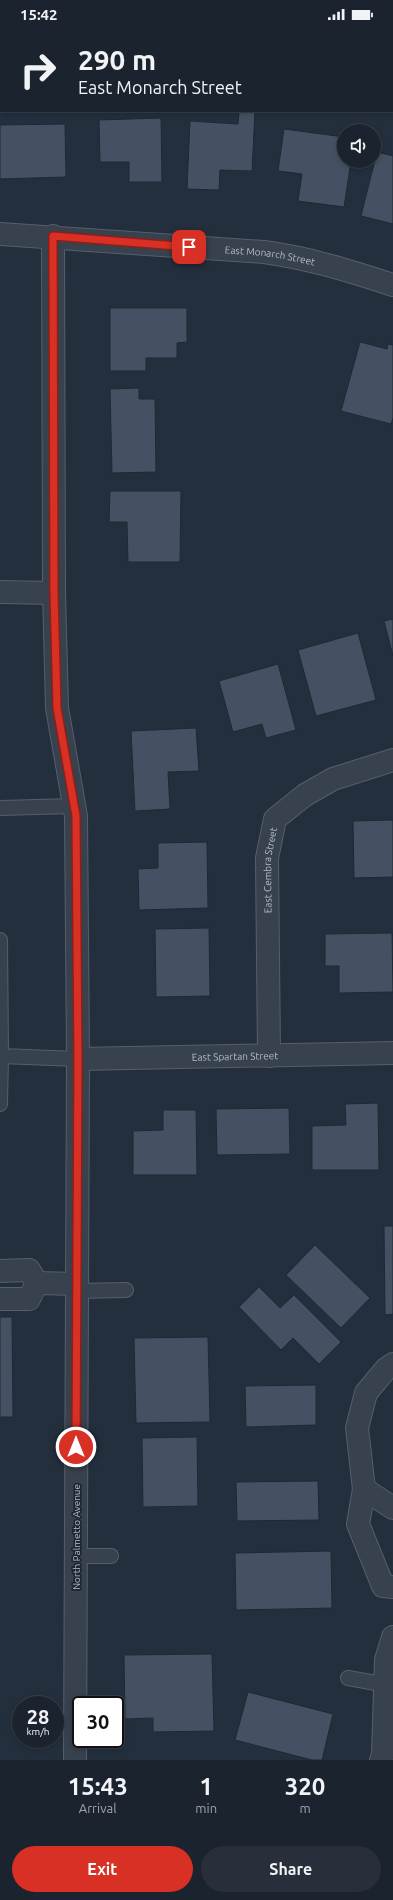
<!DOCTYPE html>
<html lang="en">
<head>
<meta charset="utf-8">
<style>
  :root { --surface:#1b232e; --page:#282f3a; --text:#f1f3f6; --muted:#a0a4aa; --line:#39404a; --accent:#d93025 }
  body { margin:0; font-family:Ubuntu,sans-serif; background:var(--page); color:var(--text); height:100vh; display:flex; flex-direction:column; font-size:15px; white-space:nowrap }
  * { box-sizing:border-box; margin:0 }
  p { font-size:13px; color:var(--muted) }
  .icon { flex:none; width:22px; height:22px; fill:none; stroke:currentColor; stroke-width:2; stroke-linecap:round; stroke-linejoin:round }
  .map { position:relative; height:1732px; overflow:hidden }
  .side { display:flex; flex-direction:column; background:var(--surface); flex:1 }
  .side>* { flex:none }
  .hud { position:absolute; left:0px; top:0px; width:393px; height:84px; box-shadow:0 2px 6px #0003,0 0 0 1px var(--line); background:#1b232e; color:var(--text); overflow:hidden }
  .buttons { position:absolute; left:337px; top:96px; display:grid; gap:8px }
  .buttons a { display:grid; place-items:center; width:44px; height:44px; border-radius:50%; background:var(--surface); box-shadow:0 2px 6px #0003,0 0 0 1px var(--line); font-size:20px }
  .speed { position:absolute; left:12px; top:1668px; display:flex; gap:8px; font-size:20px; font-weight:700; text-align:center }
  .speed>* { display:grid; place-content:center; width:52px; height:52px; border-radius:50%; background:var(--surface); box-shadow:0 2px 6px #0003,0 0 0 1px var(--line); line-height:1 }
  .speed small { font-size:10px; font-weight:400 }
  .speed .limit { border:2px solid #111; border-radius:6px; background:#fff; color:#111 }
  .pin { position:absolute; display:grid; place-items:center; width:34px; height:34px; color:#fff; margin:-17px; border-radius:8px; box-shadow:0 2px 6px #0006 }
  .me { position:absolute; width:44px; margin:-22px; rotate:0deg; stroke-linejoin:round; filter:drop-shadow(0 0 3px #0008) }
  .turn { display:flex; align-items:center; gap:14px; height:84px; padding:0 12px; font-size:18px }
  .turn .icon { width:52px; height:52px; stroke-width:2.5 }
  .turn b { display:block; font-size:28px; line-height:34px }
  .eta { display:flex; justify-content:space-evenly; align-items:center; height:68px; text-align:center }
  .eta b { font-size:24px; font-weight:700; line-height:28px }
  .button { display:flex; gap:8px; margin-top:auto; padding:8px 12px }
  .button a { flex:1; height:46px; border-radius:24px; background:var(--accent); color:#fff; font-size:16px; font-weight:700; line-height:46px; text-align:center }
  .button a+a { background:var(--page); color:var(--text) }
  .status { display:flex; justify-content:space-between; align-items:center; height:28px; padding:0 20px; background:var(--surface); direction:ltr }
  .status svg { height:11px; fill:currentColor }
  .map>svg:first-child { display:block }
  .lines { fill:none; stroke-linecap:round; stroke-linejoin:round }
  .canal { stroke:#394c67; stroke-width:29 }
  .building { fill:#455162; stroke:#1f2835 }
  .service-casing { stroke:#565f6c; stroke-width:16 }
  .minor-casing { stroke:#565f6c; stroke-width:24 }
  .service { stroke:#38414e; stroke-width:14 }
  .minor { stroke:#38414e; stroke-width:22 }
  .route-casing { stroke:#8d1f18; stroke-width:10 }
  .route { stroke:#d93025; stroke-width:7 }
  .labels { text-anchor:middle; stroke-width:3.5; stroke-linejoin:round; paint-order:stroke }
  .street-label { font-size:10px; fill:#b4bcc9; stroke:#1d2633 }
</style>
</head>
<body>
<div class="status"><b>15:42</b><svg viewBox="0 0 49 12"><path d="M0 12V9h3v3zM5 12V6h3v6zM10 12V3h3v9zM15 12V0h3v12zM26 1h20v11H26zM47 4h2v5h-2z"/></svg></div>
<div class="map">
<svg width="393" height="1732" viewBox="0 0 393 1732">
  <rect width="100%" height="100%" fill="#242f3e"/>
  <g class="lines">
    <!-- canal -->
    <g class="canal">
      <polyline points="11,0 15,1"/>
      <polyline points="392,33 393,33"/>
    </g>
  </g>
  <!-- building -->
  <g class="building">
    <polygon points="239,83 255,83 252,143 220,142 219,162 187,161 190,93 238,96"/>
    <polygon points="161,90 162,154 129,154 129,134 100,134 99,92"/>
    <polygon points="65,96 66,149 0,151 0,97"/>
    <polygon points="284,101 344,109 344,133 351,133 344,179 298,173 302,146 278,143"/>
    <polygon points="377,124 393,128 393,196 361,188"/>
    <polygon points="110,280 187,280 187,314 177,315 177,330 146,330 146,343 110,343"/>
    <polygon points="360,314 387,321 388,316 393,317 393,390 391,396 341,383"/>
    <polygon points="139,360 139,371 155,371 156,444 112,445 110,361"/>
    <polygon points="110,463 181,463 180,534 128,534 127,494 109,494"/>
    <polygon points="393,591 393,628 384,593"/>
    <polygon points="358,605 376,672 316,688 298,622"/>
    <polygon points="278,636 296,702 266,710 262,696 233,704 219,653"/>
    <polygon points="196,700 199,743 168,744 170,781 135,783 131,703"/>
    <polygon points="393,792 393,849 354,850 353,793"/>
    <polygon points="207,814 208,880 139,882 138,841 158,840 158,815"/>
    <polygon points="209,900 210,968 156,969 155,901"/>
    <polygon points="392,905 393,964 339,965 339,938 325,938 325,906"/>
    <polygon points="378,1075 379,1142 312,1142 312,1098 346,1097 345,1076"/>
    <polygon points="289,1080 290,1126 217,1127 216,1081"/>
    <polygon points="163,1082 196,1082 197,1147 133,1147 133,1103 163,1102"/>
    <polygon points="384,1198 393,1198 393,1286 385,1287"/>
    <polygon points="315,1217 370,1270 341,1300 286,1247"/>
    <polygon points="259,1259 280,1280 294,1267 341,1314 319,1336 293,1310 281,1322 239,1279"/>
    <polygon points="0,1289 12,1289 13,1389 0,1389"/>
    <polygon points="208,1309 210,1394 136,1395 134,1310"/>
    <polygon points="316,1357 316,1397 246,1399 245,1358"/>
    <polygon points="197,1409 198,1478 143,1479 142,1410"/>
    <polygon points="318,1453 319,1492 237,1493 236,1454"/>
    <polygon points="331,1523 332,1580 236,1582 235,1525"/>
    <polygon points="212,1626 214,1703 153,1704 153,1690 125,1691 124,1627"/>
    <polygon points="248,1664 333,1686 322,1732 312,1732 235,1712"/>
  </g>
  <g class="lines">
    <!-- service casing -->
    <g class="service-casing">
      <g id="service">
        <polyline points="0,780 74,778"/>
        <polyline points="0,912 1,1028 78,1031"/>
        <polyline points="0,1076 1,1028"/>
        <polyline points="76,1263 126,1262"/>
        <polyline points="76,1528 111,1528"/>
        <polyline points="348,1650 393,1658"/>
      </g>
    </g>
    <!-- minor casing -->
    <g class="minor-casing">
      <g id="minor">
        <path id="s1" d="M0 206 264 224C309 230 350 243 393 257"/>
        <polyline points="53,208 54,565 57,680 76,788 78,1031 75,1732"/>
        <polyline points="0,564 54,565"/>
        <path id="s2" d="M269 1028 267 830 275 791 305 767 333 751 393 732"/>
        <path id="s3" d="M78 1031 393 1025"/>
        <polyline points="0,1243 29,1242 37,1255"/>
        <polyline points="37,1255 75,1256"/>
        <polyline points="0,1271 29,1271 37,1255"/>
        <polyline points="393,1336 386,1341 366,1365 357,1400 364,1461 358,1496 383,1558 393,1559"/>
        <polyline points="364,1461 393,1480"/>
        <polyline points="381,1732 383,1726 386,1632 393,1609"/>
      </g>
    </g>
    <!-- service -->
    <use href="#service" class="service"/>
    <!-- minor -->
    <use href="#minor" class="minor"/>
  </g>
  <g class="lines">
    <!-- route casing -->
    <g class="route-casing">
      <polyline id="route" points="76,1419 78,1032 76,788 57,680 54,565 53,208 189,219"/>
    </g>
    <!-- route -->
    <use href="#route" class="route"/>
  </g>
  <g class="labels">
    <!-- street labels -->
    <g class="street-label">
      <text dy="4" stroke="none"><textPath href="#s1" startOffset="271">East Monarch Street</textPath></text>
      <text dy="4" stroke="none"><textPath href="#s2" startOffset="186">East Cembra Street</textPath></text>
      <text dy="4" stroke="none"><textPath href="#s3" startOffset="157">East Spartan Street</textPath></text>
      <text transform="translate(76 1509) rotate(-90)" y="4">North Palmetto Avenue</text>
    </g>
  </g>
</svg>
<div class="buttons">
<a><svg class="icon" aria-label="sound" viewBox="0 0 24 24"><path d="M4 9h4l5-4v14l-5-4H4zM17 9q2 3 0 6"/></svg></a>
</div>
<div class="speed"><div>28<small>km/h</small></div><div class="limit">30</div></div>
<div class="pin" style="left:189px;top:219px;background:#d93025"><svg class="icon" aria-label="arrive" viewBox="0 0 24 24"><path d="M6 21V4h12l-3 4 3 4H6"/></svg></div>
<svg class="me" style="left:76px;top:1419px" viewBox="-20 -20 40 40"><circle r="17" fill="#d93025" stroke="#fff" stroke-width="3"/><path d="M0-11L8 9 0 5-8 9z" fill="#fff"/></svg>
<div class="hud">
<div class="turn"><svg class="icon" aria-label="right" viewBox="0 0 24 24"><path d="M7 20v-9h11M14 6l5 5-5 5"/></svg><div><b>290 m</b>East Monarch Street</div></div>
</div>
</div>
<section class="side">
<div class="eta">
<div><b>15:43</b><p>Arrival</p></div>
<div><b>1</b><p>min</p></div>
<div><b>320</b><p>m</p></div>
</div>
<div class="button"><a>Exit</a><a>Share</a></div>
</section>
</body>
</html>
